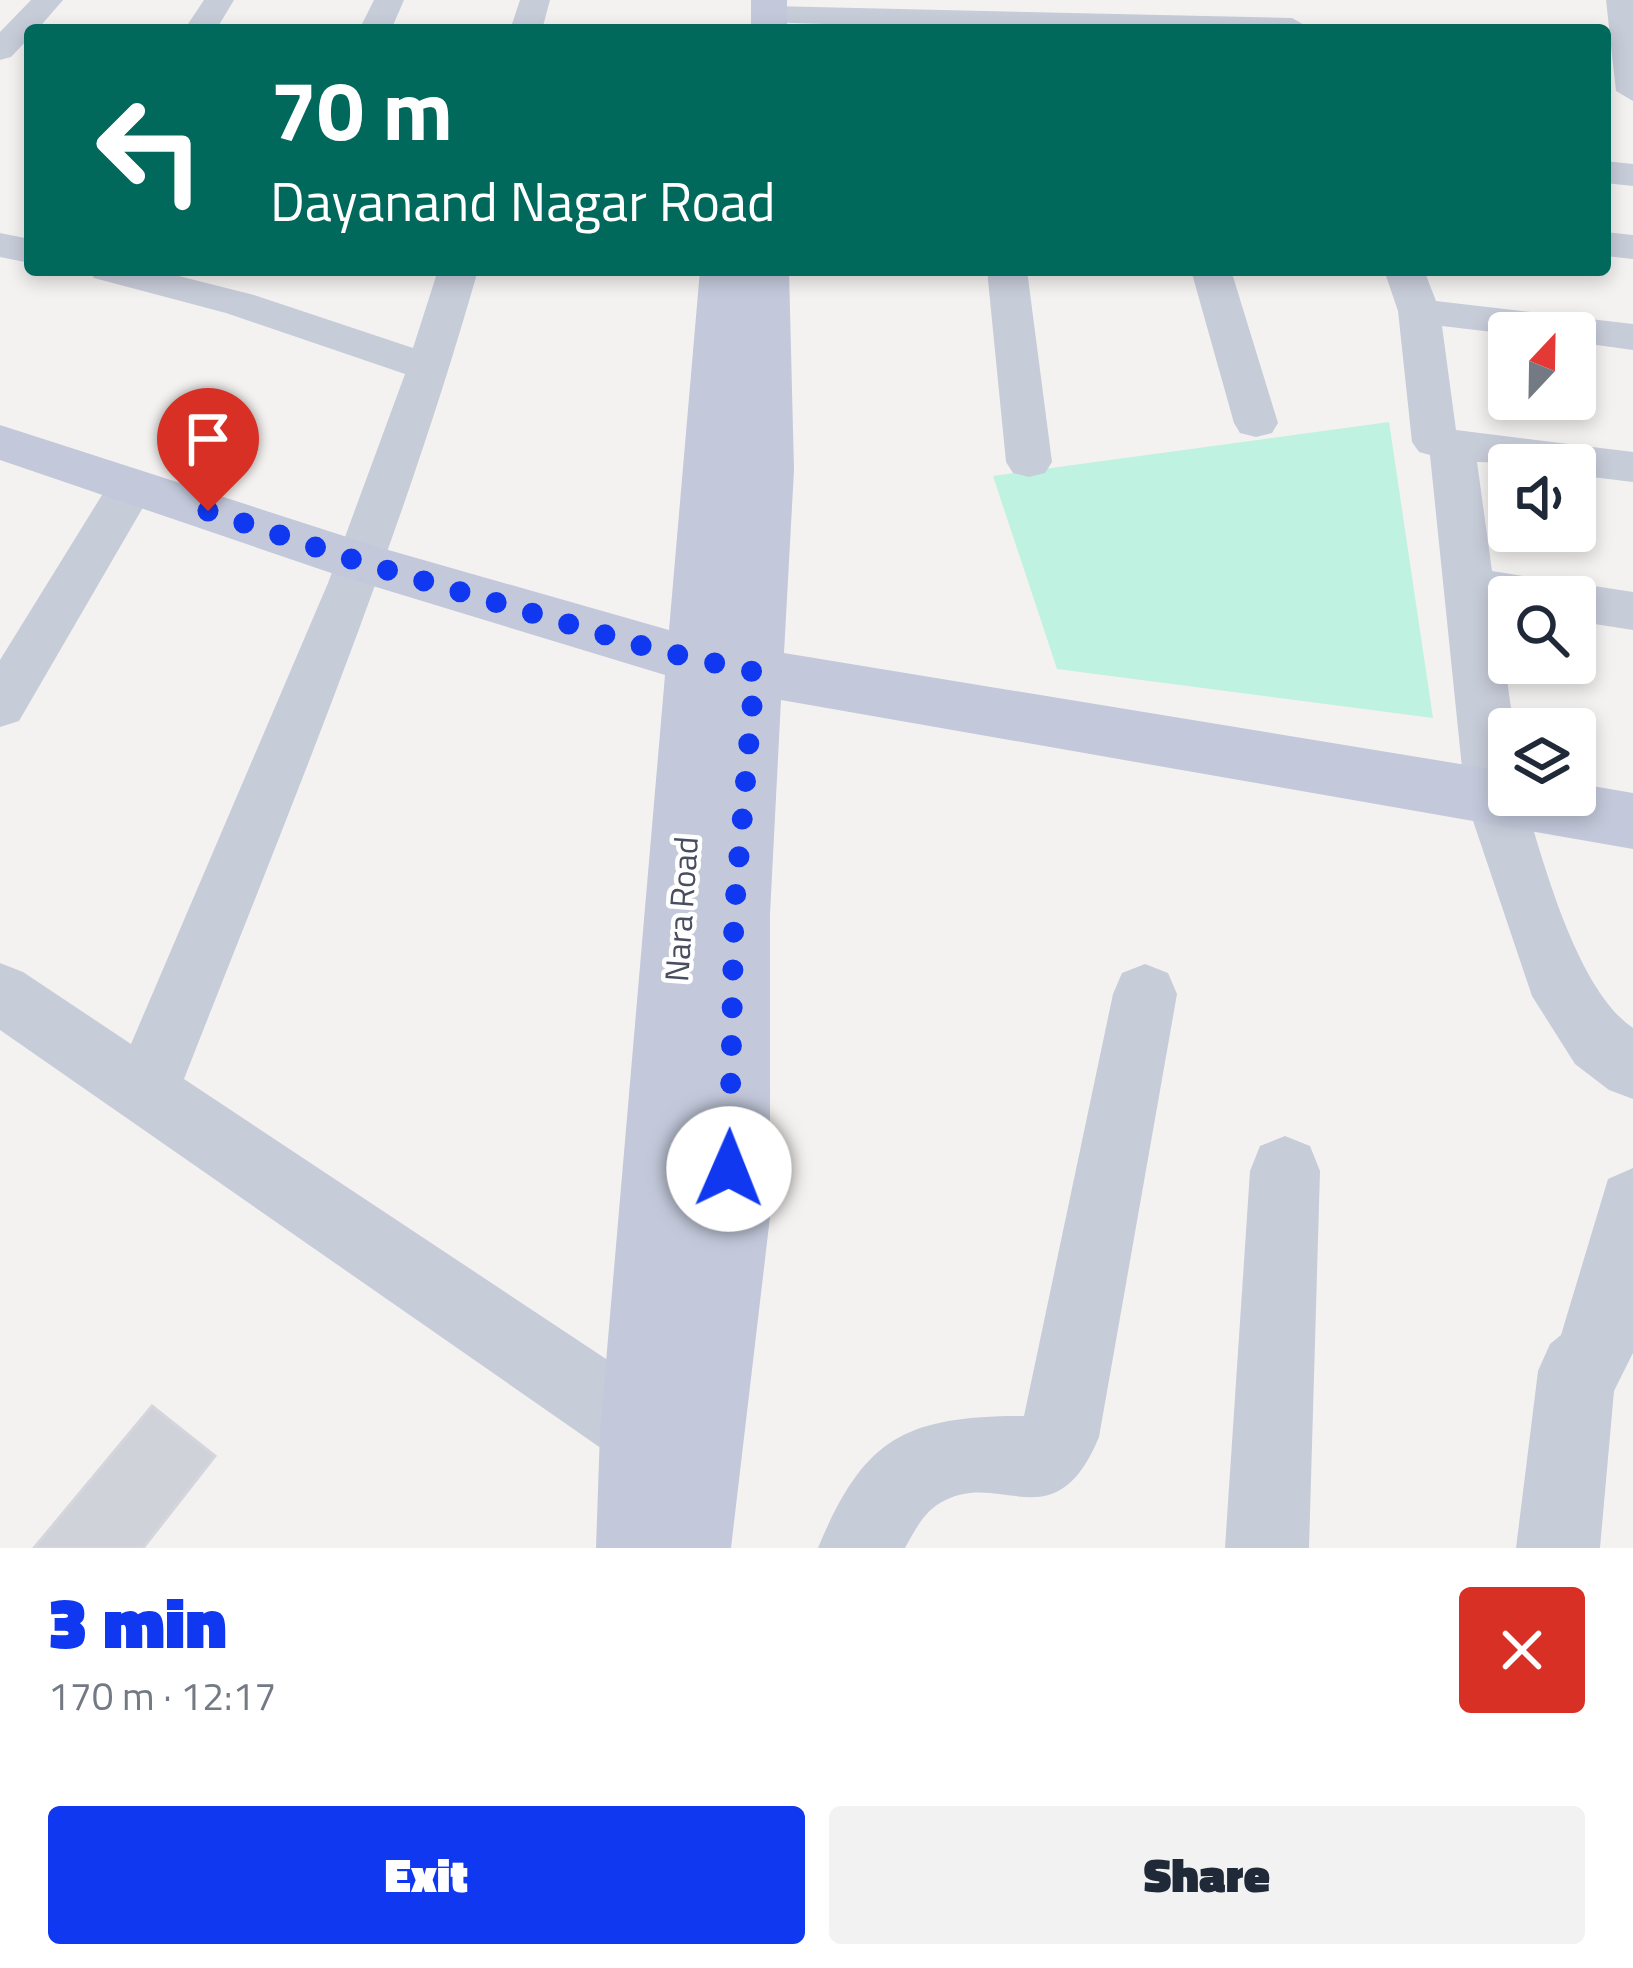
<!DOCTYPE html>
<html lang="en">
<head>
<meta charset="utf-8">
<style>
  :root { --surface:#fff; --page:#f2f2f3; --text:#1f2937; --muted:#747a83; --accent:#0f38f0 }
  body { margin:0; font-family:"Titillium Web",sans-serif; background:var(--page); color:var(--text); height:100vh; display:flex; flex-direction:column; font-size:45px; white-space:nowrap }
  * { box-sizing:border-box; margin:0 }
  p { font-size:39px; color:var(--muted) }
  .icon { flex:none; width:66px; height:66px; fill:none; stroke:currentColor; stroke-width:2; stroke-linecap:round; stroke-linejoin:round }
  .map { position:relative; height:1548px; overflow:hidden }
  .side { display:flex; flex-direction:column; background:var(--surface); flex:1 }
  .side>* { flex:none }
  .banner { position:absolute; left:24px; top:24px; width:1587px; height:252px; border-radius:12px; box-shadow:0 6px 18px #0003; background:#00695c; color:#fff; overflow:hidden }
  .needle { width:78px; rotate:22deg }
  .buttons { position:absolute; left:1488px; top:312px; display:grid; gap:24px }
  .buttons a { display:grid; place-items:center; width:108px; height:108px; border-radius:12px; background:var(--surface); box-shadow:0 6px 18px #0003; font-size:60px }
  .pin { position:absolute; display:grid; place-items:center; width:102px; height:102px; color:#fff; margin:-123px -51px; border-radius:50% 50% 50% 0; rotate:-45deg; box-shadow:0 0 12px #0007 }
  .pin .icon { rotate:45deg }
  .me { position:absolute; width:132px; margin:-66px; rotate:1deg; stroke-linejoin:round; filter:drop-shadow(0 0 9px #0008) }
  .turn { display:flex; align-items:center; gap:42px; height:252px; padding:0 48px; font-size:54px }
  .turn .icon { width:156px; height:156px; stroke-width:2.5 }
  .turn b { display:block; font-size:84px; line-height:102px }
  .round { display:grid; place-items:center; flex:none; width:126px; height:126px; border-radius:12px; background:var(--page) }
  .overview { display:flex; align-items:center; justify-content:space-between; height:204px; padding:0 48px }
  h1 { font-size:72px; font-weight:800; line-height:90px; color:var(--accent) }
  .primary-button { display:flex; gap:24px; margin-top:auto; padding:24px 48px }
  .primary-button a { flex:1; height:138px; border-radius:12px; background:var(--accent); color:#fff; font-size:48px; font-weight:800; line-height:138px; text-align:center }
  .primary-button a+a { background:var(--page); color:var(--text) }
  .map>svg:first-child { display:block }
  .green { fill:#bff2e0 }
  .building { fill:#d0d2d9; stroke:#d5d5dd; stroke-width:3 }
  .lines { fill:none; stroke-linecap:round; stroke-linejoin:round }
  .street { fill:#c7ccd9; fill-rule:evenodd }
  .secondary { fill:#c3c9db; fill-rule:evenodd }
  .route { stroke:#0f38f0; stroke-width:21; stroke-dasharray:0 37.8 }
  .labels { text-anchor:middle; stroke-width:9; stroke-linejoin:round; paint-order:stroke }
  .street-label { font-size:33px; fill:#484e60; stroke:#fff }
</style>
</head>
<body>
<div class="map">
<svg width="1633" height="1548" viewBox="0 0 1633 1548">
  <rect width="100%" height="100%" fill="#f4f2f1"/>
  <!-- green -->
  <polygon class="green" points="1389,422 1433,718 1057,669 993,476"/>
  <!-- building -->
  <polygon class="building" points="152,1406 215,1456 143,1548 34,1548"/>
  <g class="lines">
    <!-- street -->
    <g class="street">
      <polygon points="31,0 63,0 37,30 30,30 30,37 11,57 0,60 0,32"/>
      <polygon points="204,0 234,0 216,30 184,30"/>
      <polygon points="374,0 404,0 391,30 359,30"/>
      <polygon points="520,0 550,0 542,30 510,30"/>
      <polygon points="1606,0 1633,0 1633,101 1616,91"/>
      <polygon points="771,6 1292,18 1308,27 1016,30 760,22 755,15 760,8"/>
      <polygon points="1605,161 1633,164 1633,186 1605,183"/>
      <polygon points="1605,232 1633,235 1633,259 1605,256"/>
      <polygon points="0,233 30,239 30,263 0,257"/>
      <path d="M88 270H155L254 295 413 348 438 270H478C400 545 289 811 184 1079L674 1404 700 1453 688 1481 660 1493 632 1481 618 1460 0 1030V963L23 972 131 1044 328 583 405 374 226 313 94 278Z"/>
      <polygon points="987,270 1027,270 1052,462 1045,473 1029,477 1013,473 1006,462"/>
      <polygon points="1191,270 1231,270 1278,423 1272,433 1256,437 1240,433 1234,423"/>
      <path d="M1384 270H1424L1436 301 1633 324V350L1575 342V333L1509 334 1442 326 1456 430 1633 452V482L1575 475V465L1477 462 1492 571 1541 579 1561 588 1575 583 1633 592V630L1575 621V597H1509V610L1497 609 1514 729H1509V795H1523C1543 860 1576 989 1633 1028V1099L1609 1090 1575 1064 1532 996 1465 797 1430 455 1419 452 1412 442 1398 311Z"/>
      <polygon points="132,469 149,474 156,485 19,721 0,727 0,660 115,474"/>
      <path d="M1145 964 1168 973 1177 994 1099 1437C1054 1545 1001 1467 940 1503 923 1513 914 1532 905 1548H818C864 1437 906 1416 1024 1416L1113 994 1122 973Z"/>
      <polygon points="1285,1136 1310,1146 1320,1171 1309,1548 1225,1548 1250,1171 1260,1146"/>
      <polygon points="1633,1168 1633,1353 1614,1391 1600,1548 1516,1548 1538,1371 1550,1344 1561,1335 1608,1179"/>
    </g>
    <!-- secondary -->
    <g class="secondary">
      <rect x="751" y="0" width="36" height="30"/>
      <polygon points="700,270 789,270 794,470 784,653 1509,772 1509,795 1575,795 1575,783 1633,793 1633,849 781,700 770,914 770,1217 731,1548 596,1548 600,1432 665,675 340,576 0,460 0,425 378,547 669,630"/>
    </g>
  </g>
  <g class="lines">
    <!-- route -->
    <polyline class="route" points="208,511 360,562 656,650 755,672 734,914 729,1169"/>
  </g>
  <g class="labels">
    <!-- street labels -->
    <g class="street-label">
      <text transform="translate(681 909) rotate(-86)" y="12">Nara Road</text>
    </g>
  </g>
</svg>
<div class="buttons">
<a><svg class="needle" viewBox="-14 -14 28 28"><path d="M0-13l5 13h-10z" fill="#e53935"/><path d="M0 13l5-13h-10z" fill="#747a83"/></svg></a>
<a><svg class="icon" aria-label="sound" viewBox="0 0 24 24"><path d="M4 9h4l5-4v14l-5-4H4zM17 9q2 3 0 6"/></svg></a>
<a><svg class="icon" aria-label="search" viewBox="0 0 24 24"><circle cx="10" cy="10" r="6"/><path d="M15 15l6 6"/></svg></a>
<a><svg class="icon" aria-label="layers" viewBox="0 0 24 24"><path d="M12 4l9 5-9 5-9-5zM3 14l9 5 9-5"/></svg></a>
</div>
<div class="pin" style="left:208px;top:511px;background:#d93025"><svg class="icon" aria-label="arrive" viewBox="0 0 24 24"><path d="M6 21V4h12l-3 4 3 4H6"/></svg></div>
<svg class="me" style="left:729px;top:1169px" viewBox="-20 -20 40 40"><circle r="19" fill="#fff"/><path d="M0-13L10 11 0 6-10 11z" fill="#0f38f0"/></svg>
<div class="banner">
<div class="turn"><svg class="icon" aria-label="left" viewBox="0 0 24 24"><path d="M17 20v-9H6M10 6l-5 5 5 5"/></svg><div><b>70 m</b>Dayanand Nagar Road</div></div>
</div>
</div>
<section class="side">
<div class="overview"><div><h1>3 min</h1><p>170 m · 12:17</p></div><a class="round" style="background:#d93025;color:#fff"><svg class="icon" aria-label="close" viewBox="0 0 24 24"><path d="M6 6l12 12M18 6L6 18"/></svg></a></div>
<div class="primary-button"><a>Exit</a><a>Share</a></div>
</section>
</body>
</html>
